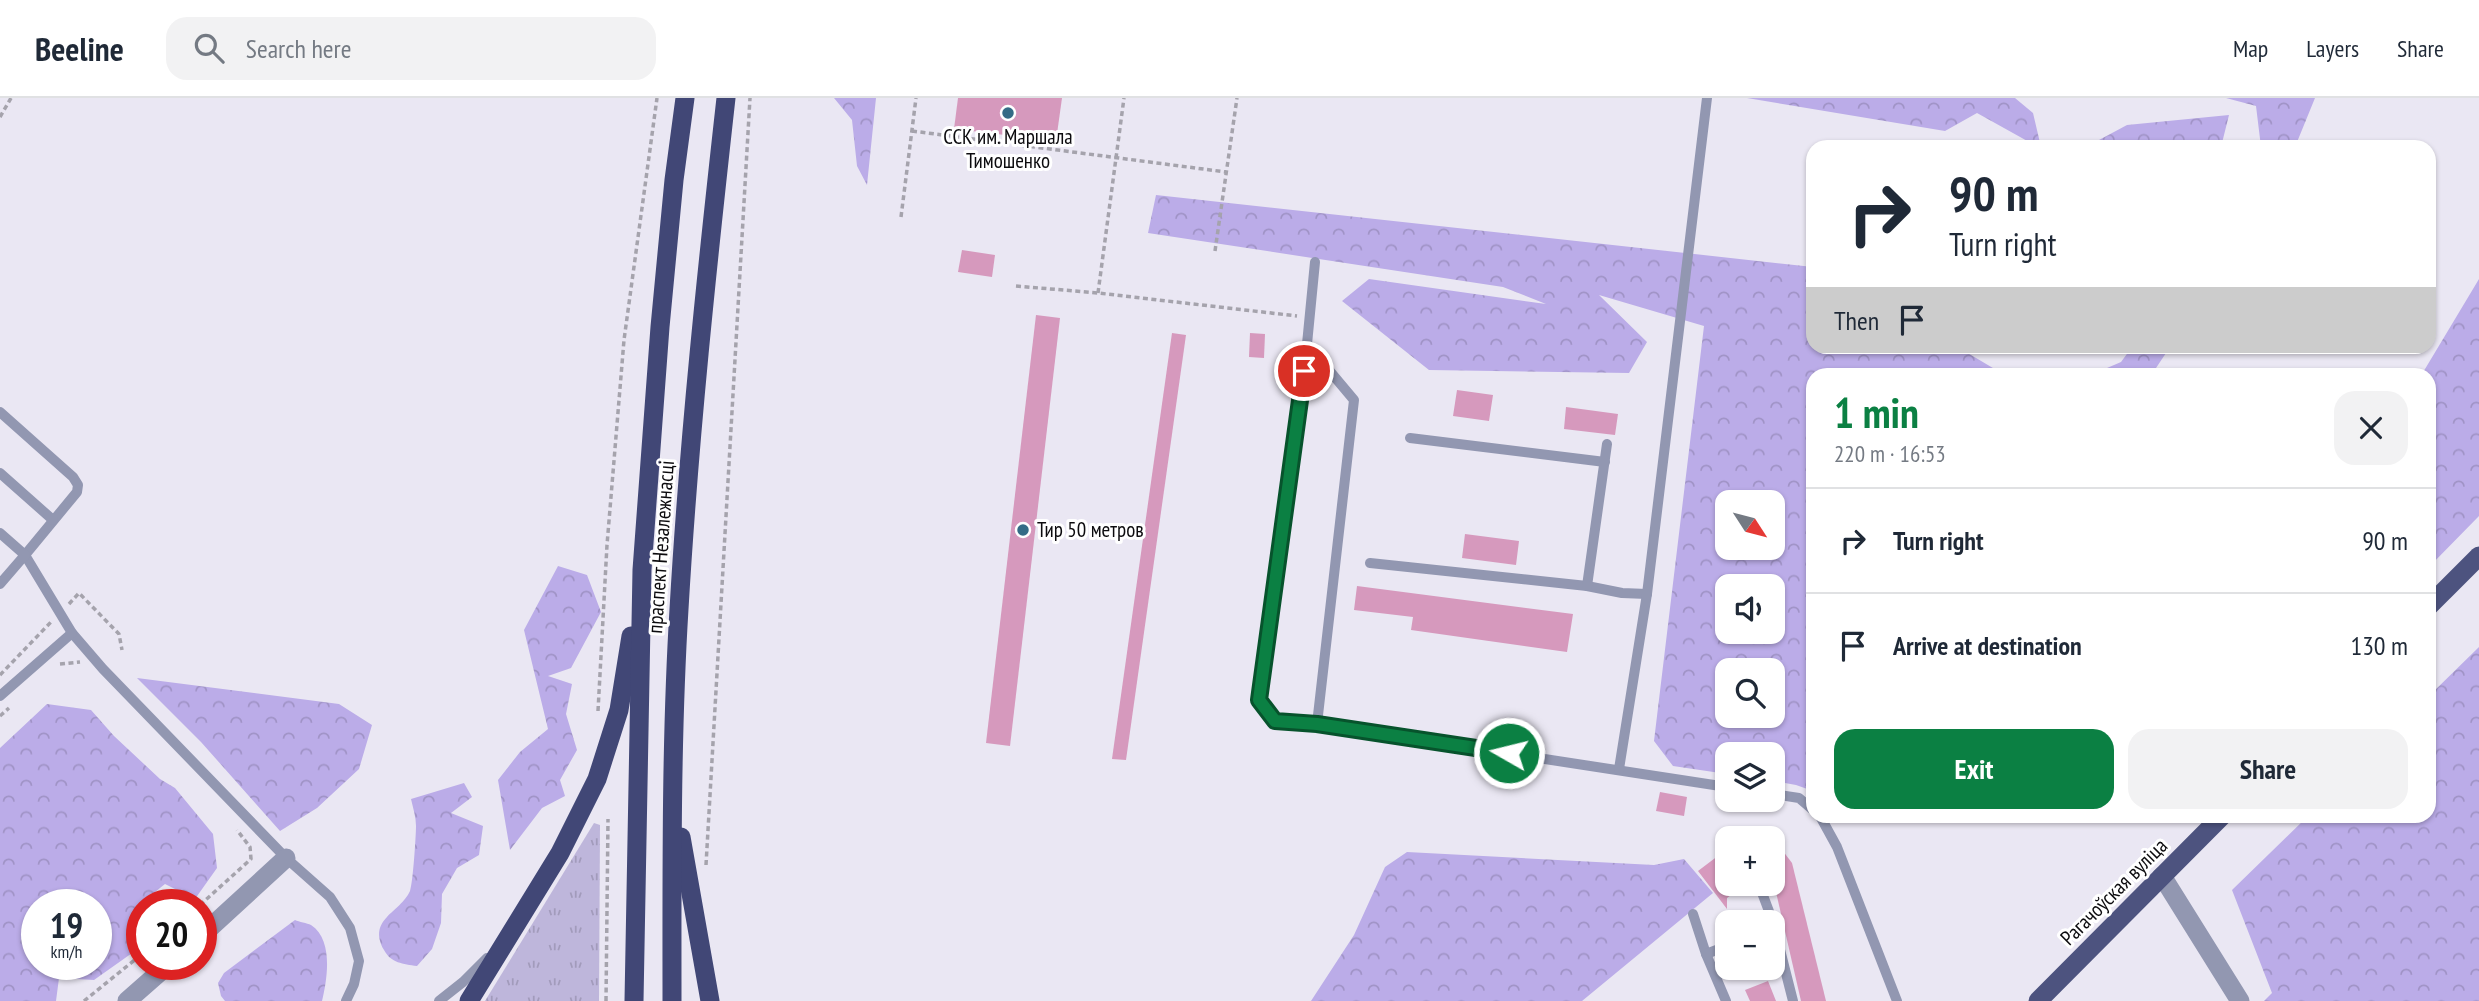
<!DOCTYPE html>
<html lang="en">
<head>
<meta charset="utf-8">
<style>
  :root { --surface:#fff; --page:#f2f2f3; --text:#1f2937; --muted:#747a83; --line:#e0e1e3; --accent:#0b8043 }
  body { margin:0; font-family:"PT Sans Narrow",sans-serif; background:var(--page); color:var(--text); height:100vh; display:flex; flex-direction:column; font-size:26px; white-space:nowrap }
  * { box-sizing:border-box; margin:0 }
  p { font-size:23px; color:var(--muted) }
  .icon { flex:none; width:38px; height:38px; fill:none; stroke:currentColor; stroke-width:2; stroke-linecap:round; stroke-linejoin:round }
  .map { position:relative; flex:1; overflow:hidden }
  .details { position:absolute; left:1806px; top:270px; width:630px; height:455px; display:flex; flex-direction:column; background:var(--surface); border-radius:21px; box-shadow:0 2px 5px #0004 }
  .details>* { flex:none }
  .hud { position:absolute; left:1806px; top:42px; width:630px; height:214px; border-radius:21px; box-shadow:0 2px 5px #0004; background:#fff; color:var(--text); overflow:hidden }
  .needle { width:46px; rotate:126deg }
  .buttons { position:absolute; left:1715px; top:392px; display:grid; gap:14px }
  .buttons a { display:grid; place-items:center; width:70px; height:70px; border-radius:14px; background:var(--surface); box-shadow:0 2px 5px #0004; font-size:35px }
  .speed { position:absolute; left:21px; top:791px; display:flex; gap:14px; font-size:35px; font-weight:700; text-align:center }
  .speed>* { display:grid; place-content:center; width:91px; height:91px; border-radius:50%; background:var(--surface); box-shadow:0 2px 5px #0004; line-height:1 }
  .speed small { font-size:18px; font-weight:400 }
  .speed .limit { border:10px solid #d22; background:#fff; color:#111 }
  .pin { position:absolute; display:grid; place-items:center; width:60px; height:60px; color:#fff; margin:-30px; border:4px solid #fff; border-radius:50%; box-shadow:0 2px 7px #0007 }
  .me { position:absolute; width:77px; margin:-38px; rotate:278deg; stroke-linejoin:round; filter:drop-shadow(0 0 5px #0008) }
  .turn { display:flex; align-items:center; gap:24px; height:147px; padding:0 28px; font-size:32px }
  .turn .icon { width:91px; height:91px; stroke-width:2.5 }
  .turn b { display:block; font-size:49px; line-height:60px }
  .then { display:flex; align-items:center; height:66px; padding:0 28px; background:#0003; gap:14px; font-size:26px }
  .round { display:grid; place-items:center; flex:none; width:74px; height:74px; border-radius:21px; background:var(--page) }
  .head { display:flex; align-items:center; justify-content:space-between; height:119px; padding:0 28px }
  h1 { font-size:42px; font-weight:700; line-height:52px; color:var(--accent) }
  .primary-button { display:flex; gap:14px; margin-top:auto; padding:14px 28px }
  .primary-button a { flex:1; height:80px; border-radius:21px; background:var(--accent); color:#fff; font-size:28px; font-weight:700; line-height:80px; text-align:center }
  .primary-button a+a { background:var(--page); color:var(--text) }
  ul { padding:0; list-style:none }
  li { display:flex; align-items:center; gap:21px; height:105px; padding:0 28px; border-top:2px solid var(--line) }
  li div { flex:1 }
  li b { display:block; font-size:26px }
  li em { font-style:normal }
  header { display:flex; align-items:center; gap:42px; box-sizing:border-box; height:98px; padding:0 35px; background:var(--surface); border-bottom:2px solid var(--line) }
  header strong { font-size:33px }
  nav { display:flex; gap:38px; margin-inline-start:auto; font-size:24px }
  .search { width:490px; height:63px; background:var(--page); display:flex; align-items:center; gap:18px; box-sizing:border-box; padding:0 24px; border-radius:21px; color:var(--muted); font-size:26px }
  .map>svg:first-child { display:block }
  .grass { fill:url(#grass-tufts) }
  .forest { fill:url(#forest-crowns); fill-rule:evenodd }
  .building { fill:#d699bd }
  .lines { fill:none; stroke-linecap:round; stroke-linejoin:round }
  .path { stroke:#a5a3ac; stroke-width:3.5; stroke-dasharray:5 3.5; stroke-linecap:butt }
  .service { stroke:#9297b1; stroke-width:10 }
  .minor { stroke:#9297b1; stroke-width:19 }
  .primary { stroke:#4d537f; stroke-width:19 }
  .trunk { stroke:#414776; stroke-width:19 }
  .route-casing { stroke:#07532c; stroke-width:18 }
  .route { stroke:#0b8043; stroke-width:12 }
  .poi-dot { fill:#346b86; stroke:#fff; stroke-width:2.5 }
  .labels { text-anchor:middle; stroke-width:6; stroke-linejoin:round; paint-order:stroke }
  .poi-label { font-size:21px; fill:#0c0b0e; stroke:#fff }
  .street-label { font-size:21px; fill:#0c0b0e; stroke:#fff }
</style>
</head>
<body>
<header>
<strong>Beeline</strong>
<div class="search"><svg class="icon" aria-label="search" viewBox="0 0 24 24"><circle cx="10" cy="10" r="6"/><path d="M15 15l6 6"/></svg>Search here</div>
<nav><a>Map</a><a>Layers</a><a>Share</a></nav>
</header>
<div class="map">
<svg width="2479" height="903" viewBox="0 0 2479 903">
  <defs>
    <pattern id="grass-tufts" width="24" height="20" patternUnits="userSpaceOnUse" patternTransform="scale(1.75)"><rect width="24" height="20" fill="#beb6db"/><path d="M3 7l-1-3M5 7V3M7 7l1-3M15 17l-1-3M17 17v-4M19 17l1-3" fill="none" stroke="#a29bbb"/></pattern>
    <pattern id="forest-crowns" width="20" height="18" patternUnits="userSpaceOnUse" patternTransform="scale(1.75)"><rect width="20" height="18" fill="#bbace8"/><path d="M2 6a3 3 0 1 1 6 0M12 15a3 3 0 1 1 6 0" fill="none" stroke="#a093c6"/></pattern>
  </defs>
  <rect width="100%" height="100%" fill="#eae7f3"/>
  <!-- grass -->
  <polygon class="grass" points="594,725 600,727 599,903 485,903"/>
  <!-- forest -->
  <g class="forest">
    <polygon points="834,0 876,0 867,87 857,68 852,22"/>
    <polygon points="1747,0 2015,0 2033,15 2041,49 2038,49 1977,15 1945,33"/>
    <polygon points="2226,0 2315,0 2295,49 2261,49 2256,8"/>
    <polygon points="2229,17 2221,49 2086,49 2127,27"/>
    <path d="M1156 97 1813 169V248H1897V250L1966 254 2003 276H1813V693L1796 687 1773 683V656H1727V676L1673 668 1654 643 1704 228 1599 197 1647 244 1629 275 1429 272 1342 203 1369 181 1546 206 1503 189 1148 135ZM1727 404H1773V450H1727ZM1727 488H1773V534H1727ZM1727 572H1773V618H1727Z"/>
    <polygon points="2479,181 2479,418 2429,469 2429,276 2422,276"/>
    <polygon points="2132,249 2170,249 2152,276 2093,276 2121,264"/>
    <polygon points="558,468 587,477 601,514 571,570 548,578 572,586 566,616 577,652 560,682 565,698 542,710 510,752 498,682 520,654 548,631 524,532"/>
    <polygon points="2479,549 2479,903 2264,903 2272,895 2232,792 2308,718 2429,718 2429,598"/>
    <polygon points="137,580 339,606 372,627 359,671 317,710 280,733 201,644"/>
    <path d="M47 606 91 612 114 638 160 681 175 690 213 736 217 770 195 801 165 786 155 794 160 807H142V848L94 882 59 880 56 903H0V650ZM37 807H96V866H37Z"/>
    <path d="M464 685 472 699 451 715 483 728 479 757 457 770 442 796 441 825 432 851 417 868C403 866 391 865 384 852 367 821 400 815 410 793 413 785 416 738 416 728 416 719 413 710 411 701Z"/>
    <polygon points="1407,754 1654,767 1684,761 1713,795 1582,903 1311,903 1354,837 1385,769"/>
    <path d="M295 822C299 824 307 825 311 827 334 842 327 882 322 903H225L221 898 218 885 224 875Z"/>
  </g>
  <!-- building -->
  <g class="building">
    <polygon points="958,0 1062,0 1056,43 954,31"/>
    <polygon points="962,152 995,157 992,179 958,174"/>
    <polygon points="1036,217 1060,220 1010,648 986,645"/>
    <polygon points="1172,235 1186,237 1126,662 1112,661"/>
    <polygon points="1250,235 1265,236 1264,260 1249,259"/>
    <polygon points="1457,292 1493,297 1489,323 1453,318"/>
    <polygon points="1566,309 1618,316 1615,337 1564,331"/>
    <polygon points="1465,436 1519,443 1516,467 1462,460"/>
    <polygon points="1357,488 1573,516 1567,554 1411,532 1413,519 1354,512"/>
    <polygon points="1660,694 1687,699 1684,718 1656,713"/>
    <polygon points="1773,740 1792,765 1826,903 1801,903 1773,781"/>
    <polygon points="1727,751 1727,786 1746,786 1727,800 1727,811 1698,773"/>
    <polygon points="1768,883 1776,903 1750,903 1745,892"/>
  </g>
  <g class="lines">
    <!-- path -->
    <g class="path">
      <polyline points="0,19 11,0"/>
      <polyline points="912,33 1226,74"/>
      <polyline points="901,119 916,0"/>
      <polyline points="1215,153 1237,0"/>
      <polyline points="1016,188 1098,195 1297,218"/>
      <polyline points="1098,195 1124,0"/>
      <polyline points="69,506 79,495 119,536 122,552"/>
      <polyline points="60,566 80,564"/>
      <polyline points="0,577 51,524"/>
      <polyline points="598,613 607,447 624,242 657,0"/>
      <polyline points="0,618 9,610"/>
      <polyline points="706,767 750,0"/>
      <polyline points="200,807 251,761 250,749 237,732"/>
      <polyline points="84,903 142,856"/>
      <polyline points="606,903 608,721"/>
    </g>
    <!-- service -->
    <g class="service">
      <polyline points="1315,164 1307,246 1259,602 1275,623 1317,626 1727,689"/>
      <polyline points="1307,246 1354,302 1317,626"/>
      <polyline points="0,314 73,379 78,387 77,394 25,457 72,535 103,571 286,760 330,799 350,830 359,863 354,886 346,903"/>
      <polyline points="1410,340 1605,364"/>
      <polyline points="0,375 53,422"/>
      <polyline points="0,435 25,457 0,486"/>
      <polyline points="1370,465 1587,488 1622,495 1647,496"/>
      <polyline points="1587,488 1607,346"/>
      <polyline points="0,598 72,535"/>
      <polyline points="1619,671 1647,496 1707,0"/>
      <polyline points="1773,696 1799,700 1813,712"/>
      <polyline points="1820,718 1837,749 1897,903"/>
      <polyline points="1761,792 1773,824"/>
      <polyline points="1693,816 1706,856 1726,903"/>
      <polyline points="1773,833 1775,832 1793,903"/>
      <polyline points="1706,856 1727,848"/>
      <polyline points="439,903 463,884 487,860"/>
    </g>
    <!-- minor -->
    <g class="minor">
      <polyline points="2162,778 2240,903"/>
      <polyline points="201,838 286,760"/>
      <polyline points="127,903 169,866"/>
    </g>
    <!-- primary -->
    <g class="primary">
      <polyline points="2429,508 2479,458"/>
      <polyline points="2038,903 2222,718"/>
    </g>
    <!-- trunk -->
    <g class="trunk">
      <polyline points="681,739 710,903"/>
      <polyline points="469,903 560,755 597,681 619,612 631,538"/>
      <polyline points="634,903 642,472 660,229 674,82 685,0"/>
      <path d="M672 903C672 772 671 642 679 511 689 340 707 170 726 0"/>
    </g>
  </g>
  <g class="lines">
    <!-- route casing -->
    <g class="route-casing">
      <polyline id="route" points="1304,273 1259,602 1275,623 1317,626 1509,655"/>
    </g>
    <!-- route -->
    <use href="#route" class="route"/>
  </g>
  <!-- markers -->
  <g class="poi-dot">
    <circle cx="1008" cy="15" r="7"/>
    <circle cx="1023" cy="432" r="7"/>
  </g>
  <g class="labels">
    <!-- poi labels -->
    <g class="poi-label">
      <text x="1008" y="46">ССК им. Маршала<tspan x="1008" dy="24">Тимошенко</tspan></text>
      <text x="1037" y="439" text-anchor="start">Тир 50 метров</text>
    </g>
    <!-- street labels -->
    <g class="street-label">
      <text transform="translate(661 449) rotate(-86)" y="7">праспект Незалежнасці</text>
      <text transform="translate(2114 794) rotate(-45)" y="7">Рагачоўская вуліца</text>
    </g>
  </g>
</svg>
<div class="buttons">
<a><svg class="needle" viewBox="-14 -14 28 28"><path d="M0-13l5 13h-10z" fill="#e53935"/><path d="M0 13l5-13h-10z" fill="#747a83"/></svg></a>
<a><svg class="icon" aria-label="sound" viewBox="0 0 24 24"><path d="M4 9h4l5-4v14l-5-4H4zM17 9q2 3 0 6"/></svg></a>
<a><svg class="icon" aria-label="search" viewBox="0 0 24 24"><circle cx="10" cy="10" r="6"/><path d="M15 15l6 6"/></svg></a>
<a><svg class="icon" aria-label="layers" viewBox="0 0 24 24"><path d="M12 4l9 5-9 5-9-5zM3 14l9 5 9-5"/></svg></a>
<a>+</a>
<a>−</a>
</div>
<div class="speed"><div>19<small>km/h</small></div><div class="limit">20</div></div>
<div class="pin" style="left:1304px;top:273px;background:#d93025"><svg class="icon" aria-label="arrive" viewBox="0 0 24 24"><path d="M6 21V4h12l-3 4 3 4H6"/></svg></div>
<svg class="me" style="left:1509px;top:655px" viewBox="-20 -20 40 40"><circle r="17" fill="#0b8043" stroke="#fff" stroke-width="3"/><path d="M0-11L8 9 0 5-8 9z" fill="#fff"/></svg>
<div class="hud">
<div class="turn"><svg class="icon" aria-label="right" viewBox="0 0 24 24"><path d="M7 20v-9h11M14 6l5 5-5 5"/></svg><div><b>90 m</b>Turn right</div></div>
<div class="then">Then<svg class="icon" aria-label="arrive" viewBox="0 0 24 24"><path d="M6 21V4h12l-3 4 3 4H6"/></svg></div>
</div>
<section class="details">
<div class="head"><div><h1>1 min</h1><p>220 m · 16:53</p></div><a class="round"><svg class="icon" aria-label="close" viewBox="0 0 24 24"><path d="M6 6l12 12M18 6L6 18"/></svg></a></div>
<ul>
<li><svg class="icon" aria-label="right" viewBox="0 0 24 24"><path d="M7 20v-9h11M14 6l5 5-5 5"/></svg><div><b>Turn right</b></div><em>90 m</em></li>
<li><svg class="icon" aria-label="arrive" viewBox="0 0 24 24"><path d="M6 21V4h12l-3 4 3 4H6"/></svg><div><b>Arrive at destination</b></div><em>130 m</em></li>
</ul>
<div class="primary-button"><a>Exit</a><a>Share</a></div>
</section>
</div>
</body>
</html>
